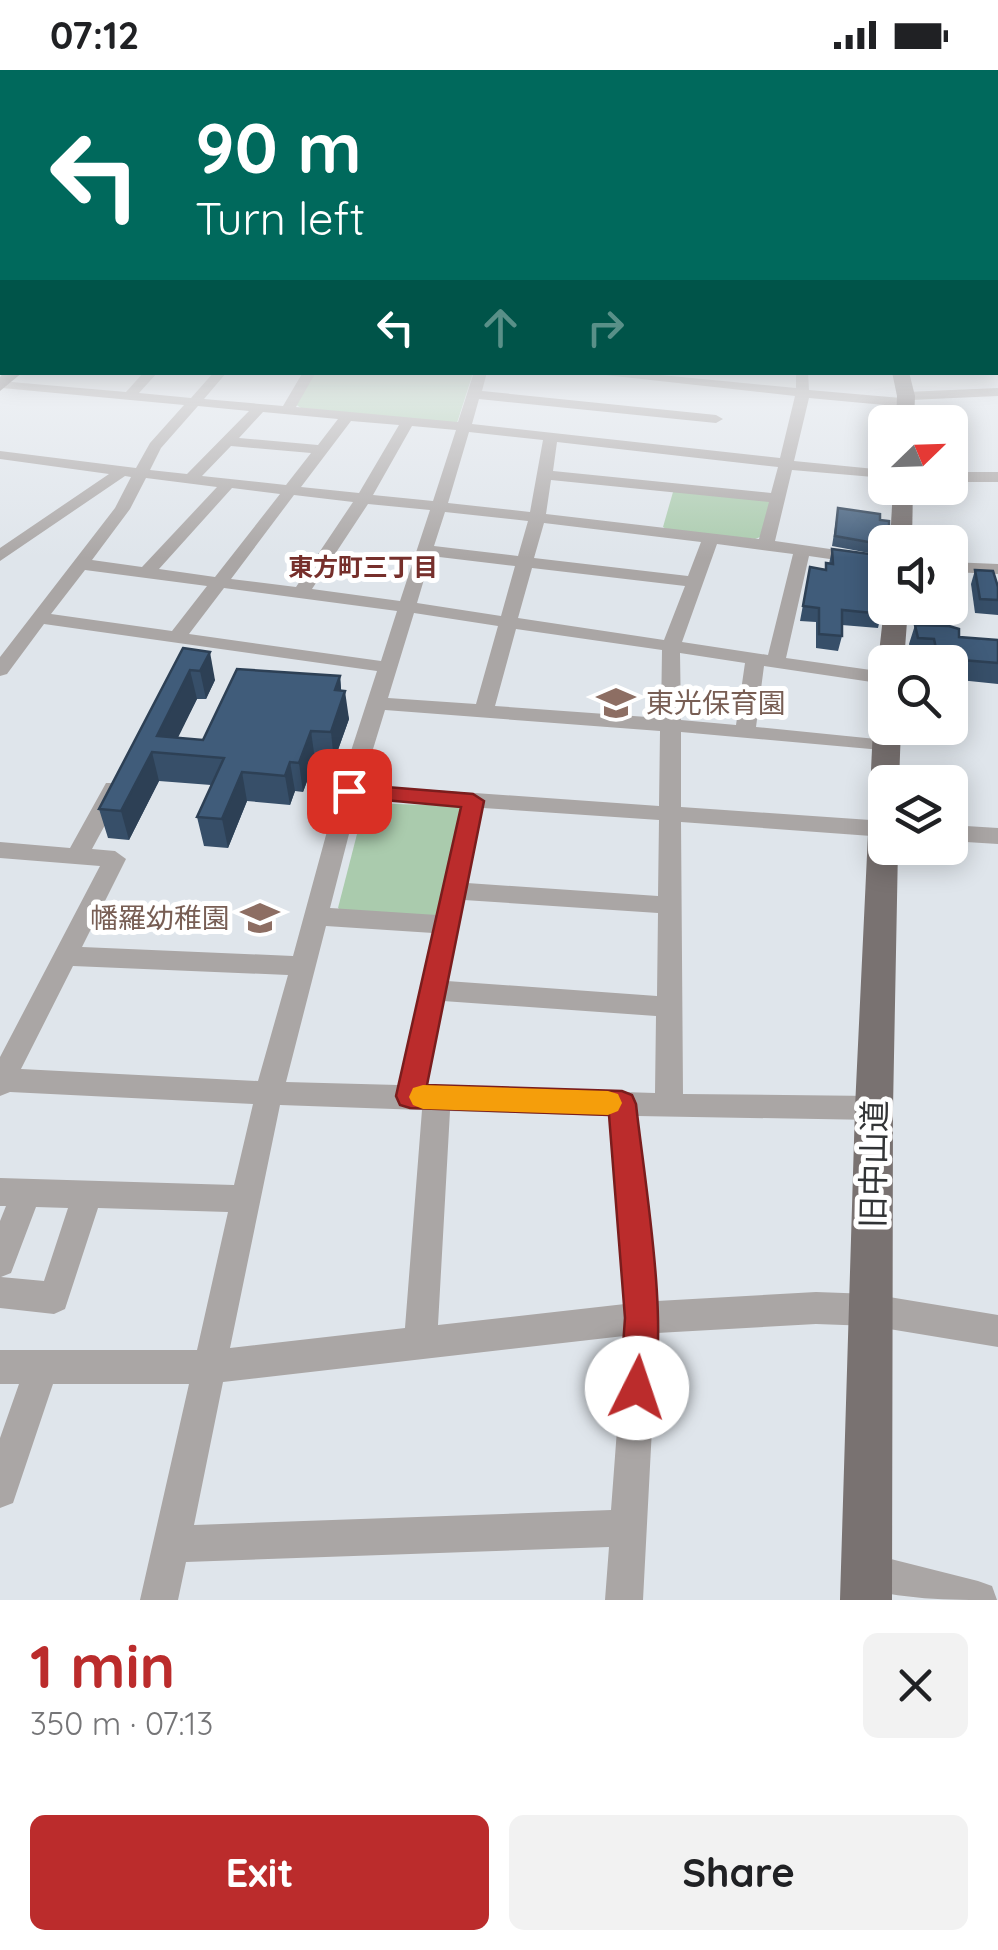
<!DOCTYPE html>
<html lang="en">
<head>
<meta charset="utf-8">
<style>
  :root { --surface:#fff; --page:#f2f2f2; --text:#202124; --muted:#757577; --accent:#bb2c2c }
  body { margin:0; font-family:Quicksand,"Noto Sans JP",sans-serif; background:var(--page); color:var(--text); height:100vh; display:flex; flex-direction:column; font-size:38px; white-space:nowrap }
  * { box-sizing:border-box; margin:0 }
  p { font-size:32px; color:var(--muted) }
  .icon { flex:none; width:55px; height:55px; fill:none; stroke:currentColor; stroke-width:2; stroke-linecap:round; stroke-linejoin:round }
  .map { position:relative; height:1530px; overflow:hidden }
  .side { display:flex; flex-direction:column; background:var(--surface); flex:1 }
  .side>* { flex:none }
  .banner { position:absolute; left:0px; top:0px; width:1000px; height:305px; box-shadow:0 5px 25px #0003; background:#00695c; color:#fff; overflow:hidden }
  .needle { width:65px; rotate:67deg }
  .fabs { position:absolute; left:868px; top:335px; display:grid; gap:20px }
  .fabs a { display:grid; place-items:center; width:100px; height:100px; border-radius:15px; background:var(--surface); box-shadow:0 5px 25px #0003; font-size:50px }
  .pin { position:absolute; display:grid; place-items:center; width:85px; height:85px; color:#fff; margin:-42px; border-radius:20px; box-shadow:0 5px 15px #0006 }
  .me { position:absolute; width:110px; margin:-55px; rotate:4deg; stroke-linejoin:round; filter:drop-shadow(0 0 8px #0008) }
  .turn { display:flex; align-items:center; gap:35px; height:210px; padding:0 30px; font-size:45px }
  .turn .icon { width:130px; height:130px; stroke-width:2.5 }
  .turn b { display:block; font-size:70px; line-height:85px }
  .lanes { display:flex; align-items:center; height:95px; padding:0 30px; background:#0003; justify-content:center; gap:50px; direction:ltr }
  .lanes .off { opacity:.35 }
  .round { display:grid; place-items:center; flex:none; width:105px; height:105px; border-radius:15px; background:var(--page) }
  .summary { display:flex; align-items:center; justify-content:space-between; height:170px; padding:0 30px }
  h1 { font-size:60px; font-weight:700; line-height:75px; color:var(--accent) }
  .cta { display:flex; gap:20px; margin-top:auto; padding:20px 30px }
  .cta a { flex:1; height:115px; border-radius:15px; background:var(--accent); color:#fff; font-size:40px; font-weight:700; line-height:115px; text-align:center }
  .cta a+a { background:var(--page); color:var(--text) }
  .status { display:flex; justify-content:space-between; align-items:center; height:70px; padding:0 50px; background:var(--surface); direction:ltr }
  .status svg { height:28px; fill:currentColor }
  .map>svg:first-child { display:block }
  .green { fill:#aacbad }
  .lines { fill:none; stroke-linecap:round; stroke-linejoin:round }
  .minor { fill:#aaa6a5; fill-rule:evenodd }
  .major { fill:#797271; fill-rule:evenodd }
  .highway { fill:#675f5e; fill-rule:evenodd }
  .wall { fill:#374f69 }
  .shaded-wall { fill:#2d4055 }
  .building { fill:#405c7a; stroke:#2d4055; stroke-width:2.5 }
  .route { fill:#bb2c2c; stroke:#7a1d1d; stroke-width:2.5 }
  .slow { fill:#f59e0b }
  .labels { text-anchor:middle; stroke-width:10; stroke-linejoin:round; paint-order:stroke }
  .far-neighbourhood-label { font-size:25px; font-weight:bold; fill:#762f2b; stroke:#fff }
  .education-label { font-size:28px; fill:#785e54; stroke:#fff; text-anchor:start }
  .near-street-label { font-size:32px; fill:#313335; stroke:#fff }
</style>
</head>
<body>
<div class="status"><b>07:12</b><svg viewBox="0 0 49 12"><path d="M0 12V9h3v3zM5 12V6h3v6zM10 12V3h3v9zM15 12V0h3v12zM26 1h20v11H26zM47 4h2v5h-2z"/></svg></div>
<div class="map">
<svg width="998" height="1530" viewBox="0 0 998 1530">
  <rect width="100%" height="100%" fill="#dfe5eb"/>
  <!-- green -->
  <g class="green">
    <polygon points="313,303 473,303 457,353 301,338 295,334"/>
    <polygon points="682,421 771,430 763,466 755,469 668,460 663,457 673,422"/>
    <polygon points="365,733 457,736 463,741 440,845 433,850 344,843 338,838"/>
  </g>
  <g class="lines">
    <!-- minor -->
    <g class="minor">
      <path d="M144 302H158L139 323 191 328 214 302H227L204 329 283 336 303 302H316L296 337 458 352 474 302H487L482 321 716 345 723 349 716 353 479 329 472 354 780 388 795 326 578 302H630L796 318V302H808L809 320 901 328V323L906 322 998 318V326L910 330 913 333 906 337 809 328 794 391 885 400V408L792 400 775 471 885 487V497L809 486 786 588 885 602V614L764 596 756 657 886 670 893 671 896 676 893 681 681 662V737L885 751V767L681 752 683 1024 874 1026 884 1029 888 1038 884 1047 874 1050 637 1046 657 1231 816 1222 871 1224 998 1245V1277L871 1256 816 1254 657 1263 643 1530H605L609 1477 186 1492 178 1530H140L189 1314H53L13 1433 0 1438V1368L19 1314H0V1280H197L228 1142 98 1138 65 1239 54 1244 0 1238V1151L6 1136H0V1108L234 1115 253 1034 10 1022 0 1026V987L100 796 0 788V772L70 778 106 713H122L125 718 92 779 115 781 126 789 82 877 293 886 338 721 377 601 44 554 7 604 0 606V587L115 438 131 407 125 406 0 491V478L109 404 0 389V381L136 398 150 373 184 335 2 318 0 311 126 322ZM198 336 249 341 187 404 150 400 161 378ZM263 342 338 349 318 375 239 368ZM351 351 399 355 359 423 301 417ZM412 356 456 360 433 431 373 425ZM469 362 543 370 530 442 448 433ZM557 372 778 397 771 423 553 401ZM231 376 311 383 286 415 202 406ZM146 408 217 417 142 497 92 490 130 439ZM551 410 769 432 759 469 546 444ZM232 418 280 424 215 507 159 499ZM294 425 353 432 296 517 231 509ZM368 434 430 440 400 531 312 519ZM445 442 528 451 518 486 434 476ZM544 453 701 472 688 506 534 488ZM717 474 793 484 768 585 682 572ZM431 486 515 496 501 546 417 533ZM532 498 685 516 664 570 518 548ZM85 500 207 516 172 561 51 544ZM224 518 397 541 381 591 189 564ZM414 543 498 556 476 634 388 628ZM516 559 662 580 661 648 495 636ZM680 583 745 593 736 655 681 650ZM385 640 660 661 659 736 362 715ZM358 729 461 736 437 845 330 838ZM483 738 659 750 658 826 467 813ZM464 830 658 843 657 926 447 911ZM326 856 433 863 398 1015 286 1012ZM73 896 288 905 258 1011 21 999ZM443 931 656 946 655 1023 426 1016ZM280 1035 422 1040 405 1258 230 1278ZM450 1041 609 1046 625 1234 438 1255ZM36 1137 68 1138 44 1211 1 1207 11 1203ZM624 1266 611 1440 194 1455 223 1312Z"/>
      <rect x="950" y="402" width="48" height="10"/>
      <polygon points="950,492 998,494 998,504 950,502"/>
      <polygon points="950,755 998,758 998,774 950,771"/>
      <path d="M867 1483 978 1511 992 1516 997 1530C948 1530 900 1530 854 1515L848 1502 854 1489Z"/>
    </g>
    <!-- major -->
    <g class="major">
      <polygon points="892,302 909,302 915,326 914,352 896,352 897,326"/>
      <polygon points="893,418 913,418 912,472 890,472"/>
      <polygon points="884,538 908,538 904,592 885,592 885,598 878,592"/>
      <polygon points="885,650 885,658 901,658 899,712 885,712 885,778 898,778 893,1038 892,1530 840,1530 855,1038 873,658"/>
    </g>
    <!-- highway -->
    <polygon class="highway" points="4,302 23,302 0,321 0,307"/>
  </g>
  <!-- wall -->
  <g class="wall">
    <polygon points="838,438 880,450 889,462 885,472 885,486 832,476"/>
    <polygon points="832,479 885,486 885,535 883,536 878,558 842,555 842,566 838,581 816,578 816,552 800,551 810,497 825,499 829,494"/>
    <polygon points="975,500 998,517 998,545 975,543 971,514"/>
    <polygon points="915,555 959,567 998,570 998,614 950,609 950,592 929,592 928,589 912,588 909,574"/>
    <polygon points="183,578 215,610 206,629 197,629 177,668 203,670 340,606 341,620 349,649 334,691 315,690 303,722 295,721 290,735 247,731 228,778 204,776 197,747 211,715 159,711 129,770 108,768 99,739"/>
  </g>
  <!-- shaded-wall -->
  <g class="shaded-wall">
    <polygon points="210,582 215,610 206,629 200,601"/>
    <polygon points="190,600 197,629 170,684 157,666"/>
    <polygon points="340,606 342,630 345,621 349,649 334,691 331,662 335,620"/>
    <polygon points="311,661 315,690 303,722 299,693"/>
    <polygon points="152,682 159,711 129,770 121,741"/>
    <polygon points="290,692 295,721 290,735 285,706"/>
    <polygon points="242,702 247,731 228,778 222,749"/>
  </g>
  <!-- building -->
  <g class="building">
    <polygon points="838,438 880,444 880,450 889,451 889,462 894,466 892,472 885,472 885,475 835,466"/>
    <polygon points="832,479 885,486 885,523 882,544 842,540 842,566 819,564 819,538 803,536 810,497 826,500 826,493 833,494"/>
    <polygon points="975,500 993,501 998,517 998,530 980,529"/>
    <polygon points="915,555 949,556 959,559 959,567 998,570 998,593 938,588 934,569 918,568"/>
    <polygon points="183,578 210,582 200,601 190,600 157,666 203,670 237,599 340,606 335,620 345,621 331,662 311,661 299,693 290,692 285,706 242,702 222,749 197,747 224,688 152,682 121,741 99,739"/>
  </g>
  <!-- sky -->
  <linearGradient id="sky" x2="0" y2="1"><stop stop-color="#7aacd5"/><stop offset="0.56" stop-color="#f1f3f6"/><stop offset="1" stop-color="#f1f3f6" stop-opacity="0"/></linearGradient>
  <rect width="998" height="488" fill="url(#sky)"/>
  <!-- route -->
  <path class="route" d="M349 714 473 724 484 731 427 1015 622 1021 632 1025 636 1034C643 1102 673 1272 649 1330L637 1335 625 1330 620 1318 625 1248 609 1045 410 1038 400 1035 396 1026 461 737 341 726 338 721Z"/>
  <!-- slow -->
  <polygon class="slow" points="423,1015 608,1021 618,1024 622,1033 618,1041 608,1045 423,1039 413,1035 409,1027 413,1018"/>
  <!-- icons -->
  <defs>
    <g id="school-bare" transform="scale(3)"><path d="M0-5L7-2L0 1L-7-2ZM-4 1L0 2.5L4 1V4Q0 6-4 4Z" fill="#8d6e63" stroke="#fff" stroke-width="2.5" paint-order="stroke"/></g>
  </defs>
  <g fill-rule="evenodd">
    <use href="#school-bare" x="616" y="633"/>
    <use href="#school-bare" x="260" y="848"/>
  </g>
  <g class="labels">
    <!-- far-neighbourhood labels -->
    <g class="far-neighbourhood-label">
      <text x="363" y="506">東方町三丁目</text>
    </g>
    <!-- education labels -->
    <g class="education-label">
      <text x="646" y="643">東光保育園</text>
      <text x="230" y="858" text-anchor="end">幡羅幼稚園</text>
    </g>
    <!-- near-street labels -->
    <g class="near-street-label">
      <text transform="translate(874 1094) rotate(-89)" y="11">旧中山道</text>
    </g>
  </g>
</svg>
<div class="fabs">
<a><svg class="needle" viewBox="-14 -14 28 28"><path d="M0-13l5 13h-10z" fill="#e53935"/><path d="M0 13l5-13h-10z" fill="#757577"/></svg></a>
<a><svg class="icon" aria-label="sound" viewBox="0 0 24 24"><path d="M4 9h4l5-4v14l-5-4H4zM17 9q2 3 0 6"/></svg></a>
<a><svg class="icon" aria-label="search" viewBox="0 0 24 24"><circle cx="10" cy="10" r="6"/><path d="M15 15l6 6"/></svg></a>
<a><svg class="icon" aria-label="layers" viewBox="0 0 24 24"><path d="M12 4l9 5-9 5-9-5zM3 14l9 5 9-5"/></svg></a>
</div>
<div class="pin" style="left:349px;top:721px;background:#d93025"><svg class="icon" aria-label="arrive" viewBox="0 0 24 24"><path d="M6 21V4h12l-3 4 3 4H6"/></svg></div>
<svg class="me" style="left:637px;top:1318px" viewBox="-20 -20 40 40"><circle r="19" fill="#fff"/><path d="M0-13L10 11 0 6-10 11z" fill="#bb2c2c"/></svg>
<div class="banner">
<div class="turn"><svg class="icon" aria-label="left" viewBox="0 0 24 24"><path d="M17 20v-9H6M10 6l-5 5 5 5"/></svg><div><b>90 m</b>Turn left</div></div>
<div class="lanes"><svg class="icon" aria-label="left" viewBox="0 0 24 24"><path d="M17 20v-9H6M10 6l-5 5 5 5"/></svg><svg class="icon off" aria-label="ahead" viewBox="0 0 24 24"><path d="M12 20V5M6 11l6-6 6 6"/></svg><svg class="icon off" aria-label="right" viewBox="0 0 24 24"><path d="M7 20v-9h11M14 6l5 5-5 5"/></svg></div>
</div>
</div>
<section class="side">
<div class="summary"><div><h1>1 min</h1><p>350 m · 07:13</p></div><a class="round"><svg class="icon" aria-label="close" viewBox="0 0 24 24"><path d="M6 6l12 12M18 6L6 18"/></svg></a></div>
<div class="cta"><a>Exit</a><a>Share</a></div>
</section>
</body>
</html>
